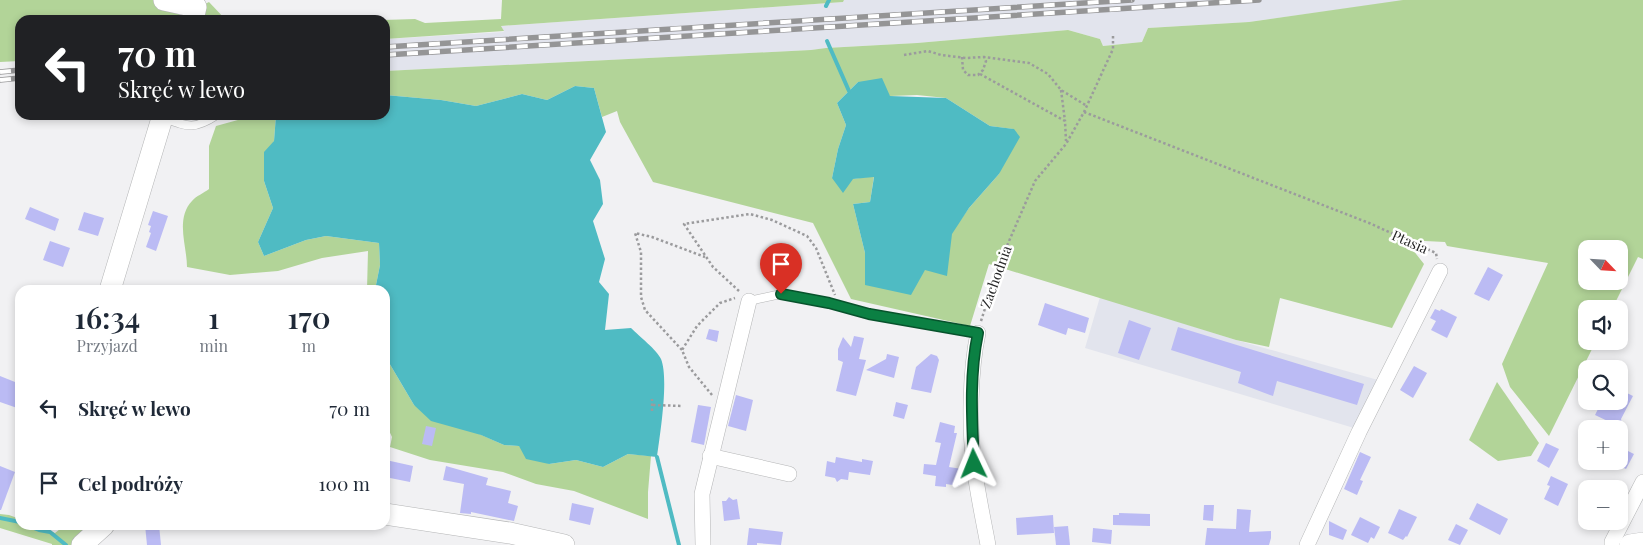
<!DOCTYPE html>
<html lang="pl">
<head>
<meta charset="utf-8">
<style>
  :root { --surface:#fff; --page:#f6f6f7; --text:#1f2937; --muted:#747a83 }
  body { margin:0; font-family:"Playfair Display",serif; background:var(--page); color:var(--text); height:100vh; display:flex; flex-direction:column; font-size:19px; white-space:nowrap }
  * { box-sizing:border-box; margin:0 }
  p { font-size:16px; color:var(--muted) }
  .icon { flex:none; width:28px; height:28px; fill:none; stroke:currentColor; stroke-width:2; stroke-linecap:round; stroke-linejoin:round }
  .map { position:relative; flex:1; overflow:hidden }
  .side { position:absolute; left:15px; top:285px; width:375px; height:245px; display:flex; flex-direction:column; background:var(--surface); border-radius:15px; box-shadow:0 2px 8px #0003 }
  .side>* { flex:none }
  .guide { position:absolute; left:15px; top:15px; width:375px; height:105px; border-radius:15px; box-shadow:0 2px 8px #0003; background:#202124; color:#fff; overflow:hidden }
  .needle { width:32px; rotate:115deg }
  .controls { position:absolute; left:1578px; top:240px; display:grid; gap:10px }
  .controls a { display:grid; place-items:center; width:50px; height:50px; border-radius:10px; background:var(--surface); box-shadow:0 2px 8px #0003; font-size:25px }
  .pin { position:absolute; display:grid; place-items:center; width:42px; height:42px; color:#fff; margin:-51px -21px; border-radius:50% 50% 50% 0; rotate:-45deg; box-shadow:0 0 5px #0007 }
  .pin .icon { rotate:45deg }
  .me { position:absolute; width:55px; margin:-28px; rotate:358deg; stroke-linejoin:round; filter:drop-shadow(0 0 4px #0008) }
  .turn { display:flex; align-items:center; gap:18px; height:105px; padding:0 20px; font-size:22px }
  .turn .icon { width:65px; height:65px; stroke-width:2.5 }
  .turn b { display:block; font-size:35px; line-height:42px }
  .eta { display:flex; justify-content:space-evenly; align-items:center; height:85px; text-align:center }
  .eta b { font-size:30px; font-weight:600; line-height:35px }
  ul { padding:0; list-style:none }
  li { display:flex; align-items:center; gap:15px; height:75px; padding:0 20px }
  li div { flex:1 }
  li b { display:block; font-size:19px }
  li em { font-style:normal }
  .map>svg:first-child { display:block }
  .built { fill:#e2e4ed }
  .green { fill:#b2d498; fill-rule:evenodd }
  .water { fill:#4fbbc3 }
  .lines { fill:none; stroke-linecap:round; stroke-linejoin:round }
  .stream { stroke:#4fbbc3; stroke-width:4 }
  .building { fill:#bbbbf4 }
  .lane-casing { stroke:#b5b6b7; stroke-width:9 }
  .street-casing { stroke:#b5b6b7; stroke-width:16 }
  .secondary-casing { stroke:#b5b6b7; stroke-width:22 }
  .path { stroke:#9b9b9d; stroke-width:2.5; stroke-dasharray:2.5 2.5; stroke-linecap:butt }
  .lane { stroke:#fff; stroke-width:8 }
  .street { stroke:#fff; stroke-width:15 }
  .secondary { stroke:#fff; stroke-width:21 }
  .rail-casing { stroke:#959596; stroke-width:5.5 }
  .rail { stroke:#fff; stroke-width:4; stroke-dasharray:11; stroke-linecap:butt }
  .route-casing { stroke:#07532c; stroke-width:12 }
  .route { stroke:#0b8043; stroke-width:9 }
  .labels { text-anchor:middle; stroke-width:5; stroke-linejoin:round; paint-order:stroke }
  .street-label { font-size:14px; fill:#262627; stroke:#fff }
</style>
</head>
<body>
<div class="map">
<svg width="1643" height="545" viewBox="0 0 1643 545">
  <rect width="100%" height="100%" fill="#f1f1f3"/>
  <!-- built -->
  <g class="built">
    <polygon points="844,0 1409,0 1249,22 1148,28 1142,42 1103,46 1100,39 1068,30 917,43 826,48 811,50 385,71 385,39 504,32 501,26 843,2"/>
    <polygon points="1100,297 1236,340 1378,380 1354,428 1085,348"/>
  </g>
  <!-- green -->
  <g class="green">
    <polygon points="0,0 184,0 178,20 20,20 20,61 0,62"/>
    <polygon points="502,0 844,0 843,2 501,26 504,31 385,39 385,20 383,20 415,19 425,23 501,19"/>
    <path d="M1403 0H1643V259L1638 257 1612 309H1586V341H1596L1549 436 1510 387 1502 364 1548 263 1447 246 1445 242 1405 240 1424 264 1392 328 1280 298 1269 347 1236 340 989 264 970 326 851 299 813 223 653 182 620 122 617 111 602 117 594 88 575 86 547 100 522 94 476 106 441 100 385 95V71L811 50 826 48 917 43 1068 30 1100 39 1103 46 1142 42 1148 28 1249 22ZM858 82 890 96 917 95 946 98 990 126 1013 129 999 174 969 208 925 270 865 285V253L853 204 870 202 874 176 853 179 832 178 838 149 846 125 837 103ZM1586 249H1619V281H1586Z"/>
    <polygon points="209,2 226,20 198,20 205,4"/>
    <path d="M256 115H276L274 141 264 181 273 208 258 242 264 256 306 240 326 236 379 243 380 265 375 290H367L368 251 322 258 278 271 230 275 187 267C187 246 175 219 192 201 196 196 204 193 209 189V146L216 126Z"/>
    <polygon points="385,353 388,361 414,405 504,445 519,446 549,464 576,460 603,467 628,454 651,456 648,492 648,519 574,491 536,484 503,472 430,460 390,447 392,437 385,422"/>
    <polygon points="1497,382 1539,443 1531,456 1498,461 1469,440"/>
    <polygon points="0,514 9,515 20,519 20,525 35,525 55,533 65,525 91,525 73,545 52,545 52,544 0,528"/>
  </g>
  <!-- water -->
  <g class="water">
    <polygon points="882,78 890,96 946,98 990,126 1014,129 1020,137 999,174 969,208 952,234 947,276 925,270 911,295 865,285 865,253 853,204 870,202 874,177 853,179 843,193 832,178 838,149 846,125 837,103 858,82"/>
    <path d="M575 86 594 88 606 132 590 160 600 180 603 204 593 221 605 259 599 282 609 294 605 330 631 328C639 336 657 350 661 359 669 379 660 434 657 457L628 454 603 467 576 460 549 464 526 459 519 446 504 445 481 435 431 421 414 405 388 361 385 353V290H375L380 265 379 243 326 236 306 240 264 256 258 242 273 208 264 181V152L274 141 276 115H385V95L441 100 476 106 522 94 547 100Z"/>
  </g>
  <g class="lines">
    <!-- stream -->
    <g class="stream">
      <polyline points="826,6 829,0"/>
      <polyline points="827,41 849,91"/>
      <polyline points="657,457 679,545"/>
      <polyline points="0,518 20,522"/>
      <polyline points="26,525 39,530 50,532 66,545"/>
    </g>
  </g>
  <!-- building -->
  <g class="building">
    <polygon points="30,207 59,219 55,231 25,219"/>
    <polygon points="153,211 168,216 156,251 146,247 151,233 149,232 151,226 148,225"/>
    <polygon points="84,212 104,218 98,236 78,230"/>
    <polygon points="50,241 70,248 63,267 43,260"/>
    <polygon points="1488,267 1503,275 1489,301 1474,294"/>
    <polygon points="1045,303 1089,318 1085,333 1068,328 1066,335 1038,325"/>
    <polygon points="1435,309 1440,311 1441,309 1457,317 1447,338 1431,330 1436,321 1430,318"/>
    <polygon points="1129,320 1151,328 1139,360 1118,353"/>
    <polygon points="1178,327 1364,384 1357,405 1277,381 1273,396 1238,383 1241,372 1171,350"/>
    <polygon points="709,329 719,331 717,342 706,339"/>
    <polygon points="854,336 864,338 859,359 866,360 856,396 836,391 843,362 838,360 838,349 843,337 851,347"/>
    <polygon points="887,354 899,357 894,378 866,370 886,359"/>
    <polygon points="931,354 937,356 939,360 931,393 911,389 916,367"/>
    <polygon points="1414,366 1427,373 1413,398 1400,390"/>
    <polygon points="0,376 20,384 20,409 0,402"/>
    <polygon points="1619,389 1633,396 1621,419 1622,423 1616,425 1595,415 1602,401 1619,401"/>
    <polygon points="736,395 753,400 746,431 728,426"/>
    <polygon points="896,402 908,405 904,419 893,416"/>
    <polygon points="698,405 711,407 704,445 691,442"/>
    <polygon points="940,422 955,426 954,433 957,433 949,467 962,469 959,486 946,484 946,487 935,486 936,476 923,474 924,464 936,465 941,443 935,442"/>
    <polygon points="426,426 436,428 432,446 422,444"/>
    <polygon points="1546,443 1559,449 1549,468 1537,461"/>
    <polygon points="1622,448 1634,454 1626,469 1614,463 1615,461 1619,461 1619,454"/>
    <polygon points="1360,452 1371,457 1360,480 1363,481 1357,495 1344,489"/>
    <polygon points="836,457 862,462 862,459 873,461 870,475 849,472 848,480 841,479 837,482 835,478 825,476 827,461 835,463"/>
    <polygon points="386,460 413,466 410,482 385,477"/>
    <polygon points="0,466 15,472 1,510 0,510"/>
    <polygon points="446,466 488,478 486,485 511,491 508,503 518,506 514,521 471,512 471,514 460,513 464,484 443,480"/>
    <polygon points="1551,476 1568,484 1558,506 1544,499 1550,486 1547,485"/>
    <polygon points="729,497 733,500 737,499 740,519 724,521 722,501 726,501"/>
    <polygon points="572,503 594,508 590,525 569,520"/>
    <polygon points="1477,503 1508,519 1500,535 1469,519"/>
    <polygon points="1204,505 1214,505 1213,521 1203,520"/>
    <polygon points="1237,509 1251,510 1249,532 1271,531 1271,538 1269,545 1205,545 1207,528 1236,529"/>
    <polygon points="1399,509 1417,517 1407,537 1406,536 1403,540 1388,533"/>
    <polygon points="1119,513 1150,514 1150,526 1113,525 1113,515 1119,515"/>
    <polygon points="1053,515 1054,533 1017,535 1016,518"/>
    <polygon points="1360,517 1380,527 1374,539 1371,537 1368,543 1351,535"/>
    <polygon points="1329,521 1347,530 1343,540 1329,535"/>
    <polygon points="1456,524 1468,530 1460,545 1448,540"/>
    <polygon points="145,525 159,525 161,545 147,545"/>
    <polygon points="1068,526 1070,545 1056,545 1054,527"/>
    <polygon points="749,528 783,532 781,545 757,543 757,545 747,545"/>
    <polygon points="1093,528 1112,530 1111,544 1092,542"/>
  </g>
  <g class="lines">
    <!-- lane casing -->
    <g class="lane-casing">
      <g id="lane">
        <path d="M164 118C188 127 194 130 217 115"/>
        <polyline points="749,301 781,294 829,303 869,314 978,333"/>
      </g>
    </g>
    <!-- street casing -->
    <g class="street-casing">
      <g id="street">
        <path d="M978 333C970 371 969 426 974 465 977 491 983 518 988 545"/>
        <polyline points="710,456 789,474"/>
        <polyline points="703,545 702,494 749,301"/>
        <polyline points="1307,545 1359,432 1440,271"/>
        <polyline points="1612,545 1612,542 1643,482"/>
      </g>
    </g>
    <!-- secondary casing -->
    <g class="secondary-casing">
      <g id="secondary">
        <polyline points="164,0 196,7 193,20"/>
        <polyline points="110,290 163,115"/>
        <polyline points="385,514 510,533 564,545"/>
        <polyline points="82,545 104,525"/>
        <polyline points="1630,545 1643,543"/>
      </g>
    </g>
    <!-- path -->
    <g class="path">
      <polyline points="904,55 928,51 941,55 966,58 984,57 1029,63 1048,74 1061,90 1087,106"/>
      <polyline points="962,57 963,70 968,75 978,75 983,70 986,61 984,57"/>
      <polyline points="980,74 1065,121 1066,141"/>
      <polyline points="1061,90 1065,121"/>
      <polyline points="1084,112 1369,223 1436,253 1437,259"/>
      <polyline points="739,291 713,267 684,224 750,214 772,220 807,236 816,248 835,295"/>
      <polyline points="981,321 1000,262 1035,181 1066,144 1084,112 1113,49 1113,35"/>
      <polyline points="682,350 645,310 641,297 641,252 635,233 652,237 705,257"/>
      <polyline points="712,395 689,367 682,350 697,326 720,303 735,298"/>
      <polyline points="653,405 683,406"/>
      <polyline points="652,411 652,399"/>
    </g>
    <!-- lane -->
    <use href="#lane" class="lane"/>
    <!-- street -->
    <use href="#street" class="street"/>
    <!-- secondary -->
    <use href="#secondary" class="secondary"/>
    <!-- rail casing -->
    <g class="rail-casing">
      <g id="rail">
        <polyline points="385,47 1132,0"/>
        <polyline points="385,55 1259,0"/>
        <polyline points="0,72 20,70"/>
        <polyline points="0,80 20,78"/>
      </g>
    </g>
    <!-- rail -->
    <use href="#rail" class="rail"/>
  </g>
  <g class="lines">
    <!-- route casing -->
    <g class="route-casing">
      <path id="route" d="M781 294 829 303 869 314 978 333C969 376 972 420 974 464"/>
    </g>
    <!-- route -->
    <use href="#route" class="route"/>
  </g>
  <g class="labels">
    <!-- street labels -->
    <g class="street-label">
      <text transform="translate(1410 242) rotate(24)" y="5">Ptasia</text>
      <text transform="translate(996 277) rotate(-70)" y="5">Zachodnia</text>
    </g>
  </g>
</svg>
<div class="controls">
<a><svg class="needle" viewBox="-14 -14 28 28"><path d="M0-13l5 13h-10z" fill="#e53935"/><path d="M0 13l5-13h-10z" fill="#747a83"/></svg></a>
<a><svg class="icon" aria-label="sound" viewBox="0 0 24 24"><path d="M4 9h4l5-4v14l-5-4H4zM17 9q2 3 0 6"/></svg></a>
<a><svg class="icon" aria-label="search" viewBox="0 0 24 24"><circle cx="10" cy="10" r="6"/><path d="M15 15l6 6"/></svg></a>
<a>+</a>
<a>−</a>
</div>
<div class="pin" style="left:781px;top:294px;background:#d93025"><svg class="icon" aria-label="arrive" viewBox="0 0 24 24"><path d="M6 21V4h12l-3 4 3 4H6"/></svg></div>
<svg class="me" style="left:974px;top:464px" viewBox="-20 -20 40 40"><path d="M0-17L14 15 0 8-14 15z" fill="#0b8043" stroke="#fff" stroke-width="4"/></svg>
<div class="guide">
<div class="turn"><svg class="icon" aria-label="left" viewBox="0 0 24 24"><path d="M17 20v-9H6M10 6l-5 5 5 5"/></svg><div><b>70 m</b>Skręć w lewo</div></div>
</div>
<section class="side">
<div class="eta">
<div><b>16:34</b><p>Przyjazd</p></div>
<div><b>1</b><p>min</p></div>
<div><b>170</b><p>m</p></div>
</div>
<ul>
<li><svg class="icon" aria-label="left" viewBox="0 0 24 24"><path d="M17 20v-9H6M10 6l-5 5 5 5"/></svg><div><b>Skręć w lewo</b></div><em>70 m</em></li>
<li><svg class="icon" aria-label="arrive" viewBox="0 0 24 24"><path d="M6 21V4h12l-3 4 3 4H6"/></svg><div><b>Cel podróży</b></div><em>100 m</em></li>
</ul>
</section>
</div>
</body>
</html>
